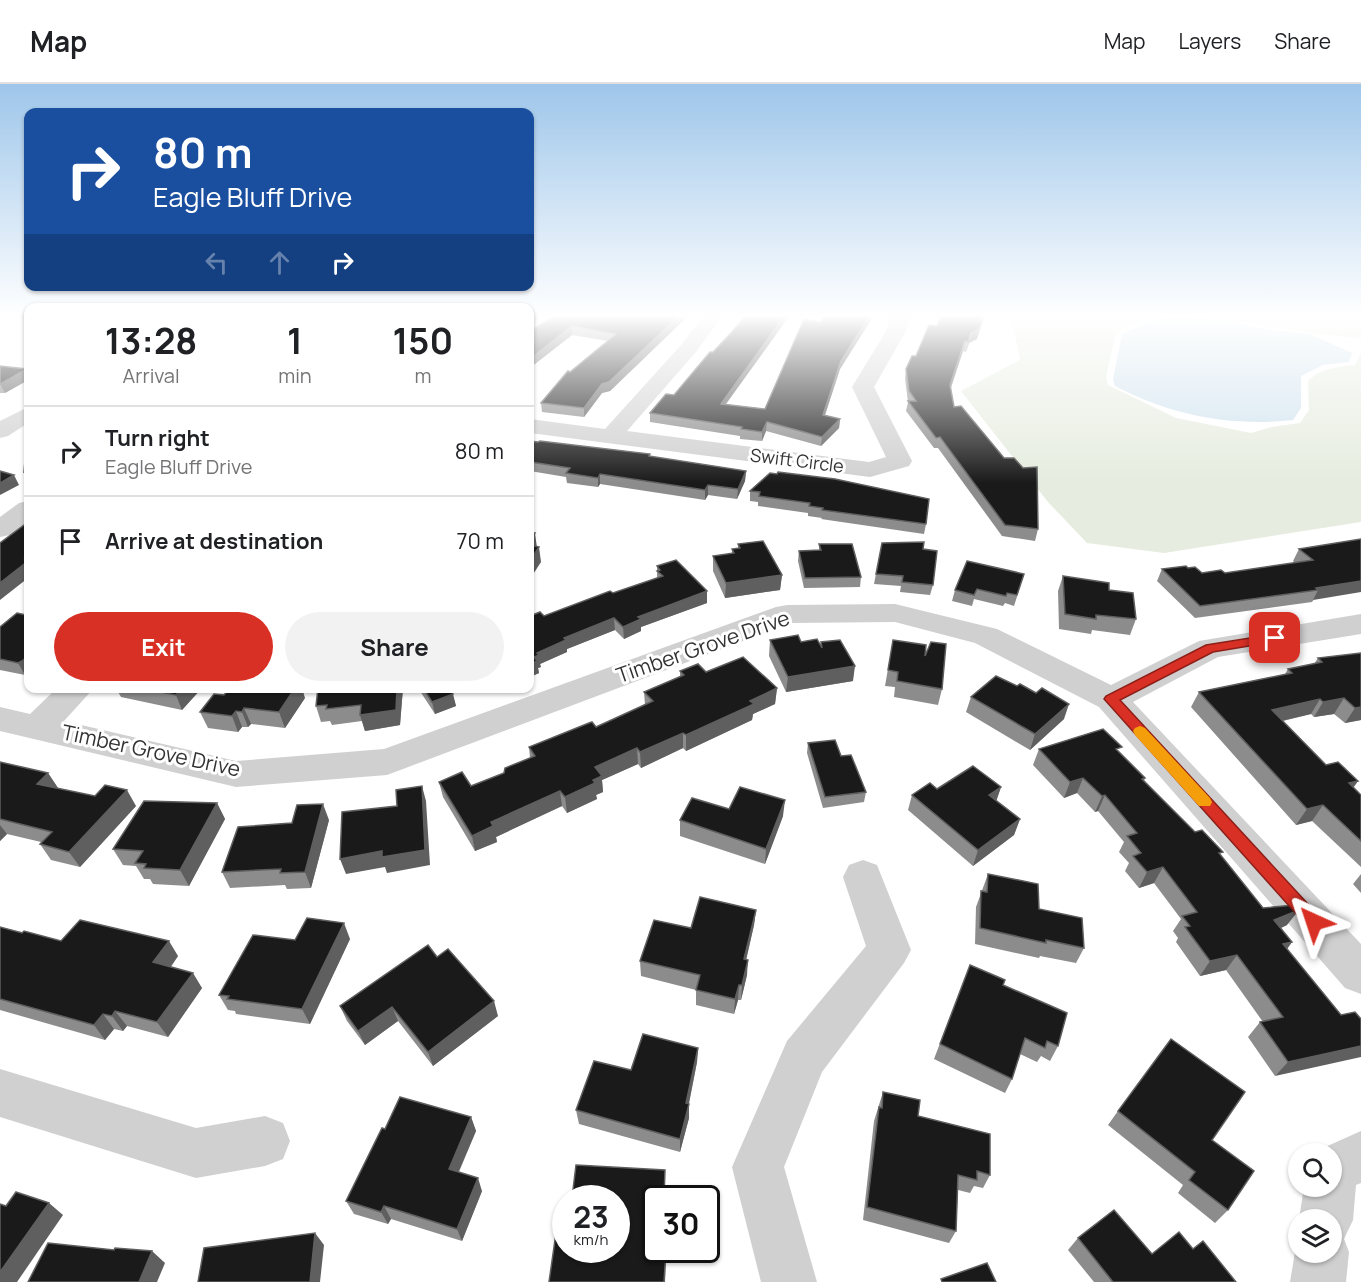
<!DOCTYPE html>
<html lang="en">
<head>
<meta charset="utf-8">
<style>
  :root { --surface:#fff; --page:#f2f2f2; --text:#202124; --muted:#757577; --line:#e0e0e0; --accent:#d93025 }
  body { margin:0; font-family:Manrope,sans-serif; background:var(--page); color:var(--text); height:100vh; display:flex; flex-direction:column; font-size:22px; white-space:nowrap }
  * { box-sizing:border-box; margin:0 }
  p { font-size:20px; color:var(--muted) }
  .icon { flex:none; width:33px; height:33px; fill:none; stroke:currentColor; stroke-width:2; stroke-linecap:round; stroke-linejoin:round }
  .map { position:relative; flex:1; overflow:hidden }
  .side { position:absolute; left:24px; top:219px; width:510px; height:390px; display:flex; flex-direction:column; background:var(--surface); border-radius:12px; box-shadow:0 2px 4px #0004 }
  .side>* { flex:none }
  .hud { position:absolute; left:24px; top:24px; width:510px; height:183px; border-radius:12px; box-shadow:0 2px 4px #0004; background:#1a4fa0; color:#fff; overflow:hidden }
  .tools { position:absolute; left:1288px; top:1059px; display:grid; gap:12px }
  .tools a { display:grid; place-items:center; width:54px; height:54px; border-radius:50%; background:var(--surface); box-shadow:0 2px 4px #0004; font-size:30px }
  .speed { position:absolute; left:552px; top:1101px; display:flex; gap:12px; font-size:30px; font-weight:700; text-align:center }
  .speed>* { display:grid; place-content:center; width:78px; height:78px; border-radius:50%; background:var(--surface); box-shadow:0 2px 4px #0004; line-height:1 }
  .speed small { font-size:15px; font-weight:400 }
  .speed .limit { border:3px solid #111; border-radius:9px; background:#fff; color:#111 }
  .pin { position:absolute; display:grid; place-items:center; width:51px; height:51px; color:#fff; margin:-26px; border-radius:12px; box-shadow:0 3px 9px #0006 }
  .me { position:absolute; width:66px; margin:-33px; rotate:318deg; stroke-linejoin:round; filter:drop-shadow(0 0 4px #0008) }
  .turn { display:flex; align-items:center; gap:21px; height:126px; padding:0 30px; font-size:27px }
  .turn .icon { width:78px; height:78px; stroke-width:2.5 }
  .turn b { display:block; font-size:42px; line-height:51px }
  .lanes { display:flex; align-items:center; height:57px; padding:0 30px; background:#0003; justify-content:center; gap:30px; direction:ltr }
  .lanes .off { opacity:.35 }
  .eta { display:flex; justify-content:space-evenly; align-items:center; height:102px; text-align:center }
  .eta b { font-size:36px; font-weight:700; line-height:42px }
  .button { display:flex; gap:12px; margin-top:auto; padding:12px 30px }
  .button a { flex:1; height:69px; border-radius:36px; background:var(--accent); color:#fff; font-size:24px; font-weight:700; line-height:69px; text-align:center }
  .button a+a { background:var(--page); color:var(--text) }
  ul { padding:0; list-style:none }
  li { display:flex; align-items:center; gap:18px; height:90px; padding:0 30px; border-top:2px solid var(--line) }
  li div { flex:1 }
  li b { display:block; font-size:22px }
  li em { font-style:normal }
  header { display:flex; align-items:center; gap:36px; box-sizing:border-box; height:84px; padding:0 30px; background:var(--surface); border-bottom:2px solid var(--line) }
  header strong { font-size:28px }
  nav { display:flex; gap:33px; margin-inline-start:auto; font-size:21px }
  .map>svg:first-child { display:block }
  .green { fill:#e6ecdf }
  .water { fill:#cfe2ee }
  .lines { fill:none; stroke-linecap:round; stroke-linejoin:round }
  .minor { fill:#d0d0d0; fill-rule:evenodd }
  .wall { fill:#8c8c8c }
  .shaded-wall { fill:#5f5f5f }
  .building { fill:#1a1a1a; stroke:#5f5f5f; stroke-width:1.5 }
  .route { fill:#d93025; stroke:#8d1f18; stroke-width:1.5 }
  .slow { fill:#f59e0b }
  .labels { text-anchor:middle; stroke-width:6; stroke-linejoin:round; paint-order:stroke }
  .far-street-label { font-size:18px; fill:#333; stroke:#fff }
  .street-label { font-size:21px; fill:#333; stroke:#fff }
</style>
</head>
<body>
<header>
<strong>Map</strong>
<nav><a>Map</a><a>Layers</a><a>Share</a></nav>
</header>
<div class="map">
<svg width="1361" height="1198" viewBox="0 0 1361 1198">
  <rect width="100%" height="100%" fill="#fff"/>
  <!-- green -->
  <g class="green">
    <path d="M1011 231H1162L1143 236 1116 248 1106 293 1108 301 1176 334 1251 349 1272 343 1300 339 1309 326 1308 297C1321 284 1337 283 1355 281L1361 269V438L1164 469 1087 459 1048 418 961 307 1020 276Z"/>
    <polygon points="1205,231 1361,231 1361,255 1269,243"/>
  </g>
  <!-- water -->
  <path class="water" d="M1172 233 1218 235 1270 246 1310 250 1352 269 1349 278 1323 281 1301 292V324L1293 336C1231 343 1170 331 1115 302L1113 295 1122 250 1148 238Z"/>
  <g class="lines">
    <!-- minor -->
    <g class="minor">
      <polygon points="530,231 540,231 540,232 537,236 530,238"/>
      <polygon points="704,231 723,231 695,269 627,347 869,378 886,373 852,303 886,247 891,231 910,231 906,247 874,303 912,377 909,382 870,393 530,349 530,335 605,345 681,261"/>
      <polygon points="28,323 28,339 8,352 0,354 0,337"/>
      <polygon points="28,417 28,437 10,451 0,453 0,433 19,419"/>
      <polygon points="895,520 997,545 1111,601 1199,557 1361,530 1361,550 1218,573 1133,618 1361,860 1361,910 1345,904 1099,623 975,559 895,538 791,539 387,691 236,703 0,647 0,623 30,630 57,604 94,604 64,637 236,677 384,665 776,523 787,521"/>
      <polygon points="863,776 877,781 911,866 904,879 822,988 784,1083 817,1198 761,1198 732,1083 787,957 866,862 843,793 849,781"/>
      <polygon points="0,985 196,1044 265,1032 283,1039 290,1057 283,1075 265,1082 196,1094 0,1033"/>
      <polygon points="1361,1047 1361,1099 1356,1101 1353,1136 1344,1155 1349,1168 1346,1198 1290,1198 1295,1168 1299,1158 1299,1168 1332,1168 1332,1136 1299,1136 1304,1102 1332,1102 1332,1070 1313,1070 1314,1068"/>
    </g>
  </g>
  <!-- wall -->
  <g class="wall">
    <polygon points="556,231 689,231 610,307 602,309 584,333 542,328 541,319 570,288 608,257 572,251 531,283 531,288 530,290 530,247"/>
    <polygon points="746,231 790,231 726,320 765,325 821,238 874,231 840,285 825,331 840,335 839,344 821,362 766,347 762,357 740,355 740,352 650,338 650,329 674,311"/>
    <polygon points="929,241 977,255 969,259 966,268 963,267 951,304 954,323 1038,445 1035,457 1002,452 938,364 934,364 906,327 908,318 905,295 906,285 916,272"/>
    <polygon points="0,282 27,285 28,287 28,296 5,309 0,309"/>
    <polygon points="530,357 650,372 746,387 745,397 737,415 708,411 705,416 600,400 598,403 567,399 566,393 530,387"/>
    <polygon points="770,389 926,440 924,450 821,435 822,434 808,432 808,429 758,422 758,418 750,417 750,407"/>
    <polygon points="1361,455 1312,518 1195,534 1157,497 1162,485 1188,484 1202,489 1225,489 1295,479 1293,477 1299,465"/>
    <polygon points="882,459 923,465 933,501 930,511 900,508 901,502 874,500"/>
    <polygon points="738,460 782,491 780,506 725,514 713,487 713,472 732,470 732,465 738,464"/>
    <polygon points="819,460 861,493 860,503 804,504 798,477 799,467 819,466"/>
    <polygon points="657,482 707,519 641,543 641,547 624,555 615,546 567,565 567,568 540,580 541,583 538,584 539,589 530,593 544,532 657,494"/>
    <polygon points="1063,492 1109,506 1136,535 1130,551 1092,546 1091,550 1059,545 1058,507"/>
    <polygon points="1021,500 1014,522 1005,519 1003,522 974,515 972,522 952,517 955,506"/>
    <polygon points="26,531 25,591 0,586 0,543"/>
    <polygon points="770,556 801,558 821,563 821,558 853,597 786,608 769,572"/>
    <polygon points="893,556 925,572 942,605 938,621 894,613 895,603 885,602"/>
    <polygon points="1361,569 1361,636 1345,639 1334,630 1314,633 1311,630 1283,637 1326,681 1358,697 1353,703 1361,711 1361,783 1312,737 1296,741 1191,623 1199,608 1285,590 1288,585 1314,580 1318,574"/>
    <polygon points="680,587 706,588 777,604 775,620 753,630 752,636 686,667 683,664 641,684 638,680 602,696 603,708 596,711 597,715 567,729 562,722 496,753 497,758 475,767 443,713 439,698 471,702 504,689 530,674 529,663 596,643 645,621 644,608 680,593"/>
    <polygon points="116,604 201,604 201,605 182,626 121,613"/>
    <polygon points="403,604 400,641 365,647 362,637 332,641 330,637 321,638 316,622"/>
    <polygon points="418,604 463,604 452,609 456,622 435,630"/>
    <polygon points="224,611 305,614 285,644 251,640 248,643 242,643 238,648 208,644 200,628"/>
    <polygon points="971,613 1064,635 1030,666 966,628"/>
    <polygon points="808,659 866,708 864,718 823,724 807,669"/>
    <polygon points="1039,665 1119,668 1145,694 1144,697 1195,748 1221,772 1263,824 1287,841 1281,844 1292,858 1287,865 1341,931 1275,992 1248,953 1260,938 1263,938 1226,886 1200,892 1176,858 1178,854 1173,847 1181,835 1154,799 1139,804 1125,787 1129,779 1119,768 1124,758 1098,727 1095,728 1077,709 1064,714 1033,681"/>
    <polygon points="0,678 48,689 58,704 136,722 80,783 51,776 40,760 41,758 7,750 0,757"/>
    <polygon points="1001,703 996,717 1020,735 1014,751 973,782 908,726 912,711 937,705"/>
    <polygon points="217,719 225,735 189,802 153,800 150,795 144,795 136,782 123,781 113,765"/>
    <polygon points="783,732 765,780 680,752 680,736"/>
    <polygon points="329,736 311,804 287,805 285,801 230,804 222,788"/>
    <polygon points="988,790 1039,825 1084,864 1076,879 1040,872 1039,874 975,860 976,823"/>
    <polygon points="1361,790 1361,809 1353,800"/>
    <polygon points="756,826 754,841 746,875 747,891 741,916 738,916 734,930 696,921 696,906 641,892 640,877 691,844"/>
    <polygon points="0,843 61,857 178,872 171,883 202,904 168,953 127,942 123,947 114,945 105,956 0,926"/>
    <polygon points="350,855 310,940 236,930 235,927 228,926 219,911 295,856"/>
    <polygon points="437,873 498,932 433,982 398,937 365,961 347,937 340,922"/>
    <polygon points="970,881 1003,901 1058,962 1050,977 1041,972 1037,978 1020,970 1012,995 1005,1009 934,975"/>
    <polygon points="698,964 697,978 689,1020 689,1034 680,1068 579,1040 576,1026 631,986"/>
    <polygon points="883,1008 918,1032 990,1091 983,1104 974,1102 970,1109 958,1106 956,1147 949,1159 863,1136 874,1037"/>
    <polygon points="1118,1027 1212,1056 1228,1126 1215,1139 1178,1109 1183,1101 1108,1041"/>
    <polygon points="471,1033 476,1047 459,1088 482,1107 462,1157 391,1135 388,1140 354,1130 346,1117 385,1045"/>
    <polygon points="1078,1154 1152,1170 1193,1165 1236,1198 1094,1198 1068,1166"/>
  </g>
  <!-- shaded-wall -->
  <g class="shaded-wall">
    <polygon points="680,231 689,231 610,307 602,309 584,333 584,324 602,300"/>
    <polygon points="785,231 790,231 720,328 721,320"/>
    <polygon points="870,231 874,231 840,285 822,340 823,331 841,277"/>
    <polygon points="983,231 985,231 977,255 969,259 966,268 971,249"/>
    <polygon points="572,242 572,251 531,283 531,288 530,290 530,275"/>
    <polygon points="965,257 963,267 948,311 950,301"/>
    <polygon points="27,285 28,287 28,296 5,309 0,300"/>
    <polygon points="840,335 839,344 821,362 822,353"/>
    <polygon points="767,338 766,347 762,357 762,348"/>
    <polygon points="28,386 28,397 24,388"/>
    <polygon points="746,387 745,397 737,415 738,405"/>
    <polygon points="600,390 600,400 598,403 598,394"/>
    <polygon points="14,391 19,401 0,411 0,399"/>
    <polygon points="708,401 708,411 705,416 705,406"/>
    <polygon points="535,449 537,464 530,475 530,458"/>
    <polygon points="539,463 541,478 530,495 530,477"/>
    <polygon points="28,471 28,494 0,516 0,499"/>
    <polygon points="782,491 780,506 725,514 726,499"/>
    <polygon points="1361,497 1361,508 1313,516 1318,506 1316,504"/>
    <polygon points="707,507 707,519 641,543 641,547 624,555 623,543 638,533"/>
    <polygon points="614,534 615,546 567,565 567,568 540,580 541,583 538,584 539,589 530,593 530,580 537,569 564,554"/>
    <polygon points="28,572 28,590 25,591 18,579"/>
    <polygon points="855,582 853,597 786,608 788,593"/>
    <polygon points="182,604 201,604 201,605 182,626 176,611"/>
    <polygon points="295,604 302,604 305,614 285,644 279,628"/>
    <polygon points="397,604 403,604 400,641 365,647 360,631"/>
    <polygon points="446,604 463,604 448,610"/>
    <polygon points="777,604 775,620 753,630 752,636 686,667 686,651 750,617"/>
    <polygon points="453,610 456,622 435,630 432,618"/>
    <polygon points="1344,614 1334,630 1314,633 1323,618"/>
    <polygon points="1320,615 1311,630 1263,641 1272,626"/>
    <polygon points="1069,620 1064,635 1030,666 1035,650"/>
    <polygon points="1361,623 1361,636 1345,639 1355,624"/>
    <polygon points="244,624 251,640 248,643 242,628"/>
    <polygon points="236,627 242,643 238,648 232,632"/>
    <polygon points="683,649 683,664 641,684 640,668"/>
    <polygon points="637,664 638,680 602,696 603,708 596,711 597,715 567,729 565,713 593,696 595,683"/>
    <polygon points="48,689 58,704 37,700"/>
    <polygon points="1083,694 1077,709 1064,714 1070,698"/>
    <polygon points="1358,697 1347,713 1349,699"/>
    <polygon points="422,702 426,717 430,781 387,789 385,783 346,790 340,775"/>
    <polygon points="1001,703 996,718 989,711"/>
    <polygon points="127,706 136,722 80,783 69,768"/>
    <polygon points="560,707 562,722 496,753 497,758 475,767 472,752 491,738"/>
    <polygon points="1105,711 1098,727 1095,728 1102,712"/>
    <polygon points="785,716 783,732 765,780 766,765"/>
    <polygon points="217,719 225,735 189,802 180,786"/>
    <polygon points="323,720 329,736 311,804 305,788"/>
    <polygon points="1323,721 1312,737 1296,741 1307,725"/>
    <polygon points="1020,735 1014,751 973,782 978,766"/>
    <polygon points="0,741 7,750 0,757"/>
    <polygon points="1163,783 1154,799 1139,804 1147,788"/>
    <polygon points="756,826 754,841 743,890 744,875"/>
    <polygon points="1299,826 1287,841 1263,852 1274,836"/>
    <polygon points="344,839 350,855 310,940 302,925"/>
    <polygon points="169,857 178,872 163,893 153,878"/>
    <polygon points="1292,858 1281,873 1283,860"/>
    <polygon points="1237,871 1226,886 1200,892 1210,877"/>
    <polygon points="748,876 747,891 741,916 742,901"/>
    <polygon points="193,889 202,904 168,953 157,938"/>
    <polygon points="739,901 738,916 734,930 735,915"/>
    <polygon points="494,917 498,932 433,982 428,968"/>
    <polygon points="392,923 398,937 365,961 358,947"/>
    <polygon points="115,927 127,942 123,947 112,932"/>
    <polygon points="103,930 114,945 105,956 94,941"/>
    <polygon points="1361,962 1361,973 1275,992 1288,978"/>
    <polygon points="698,964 697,978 687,1028 689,1020 689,1034 680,1068 680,1055 686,1019"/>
    <polygon points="471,1033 476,1047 454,1098 449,1085"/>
    <polygon points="478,1094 482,1107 462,1157 457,1145"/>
    <polygon points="49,1119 63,1131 17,1198 0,1198 0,1188"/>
    <polygon points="384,1122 391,1135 388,1140 381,1128"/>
    <polygon points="315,1149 324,1161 320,1198 310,1198"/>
    <polygon points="666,1166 665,1198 664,1198"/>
    <polygon points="152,1167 165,1179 157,1198 139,1198"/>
  </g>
  <!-- building -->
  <g class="building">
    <polygon points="556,231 680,231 609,298 602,300 584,324 541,319 568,287 570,288 616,250 572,242 530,275 530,247"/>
    <polygon points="746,231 785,231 721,320 765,325 804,235 821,238 826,231 870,231 841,277 823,331 840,335 822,353 767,338 762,348 741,345 742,343 650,329 666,310 674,311 710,268 713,268 732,248"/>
    <polygon points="941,231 983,231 979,245 971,249 968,258 965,257 950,301 954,323 961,322 1004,374 1014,374 1023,384 1037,383 1038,445 1005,441 940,353 936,354 908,317 916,317 909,307 906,285 912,272 916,272 929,241 937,242"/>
    <polygon points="0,282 27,285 0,300"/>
    <polygon points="530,357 538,358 540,357 650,370 649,372 746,387 738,405 708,401 705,406 600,390 598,394 566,389 570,384 530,378"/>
    <polygon points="28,365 28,386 24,388 26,366"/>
    <polygon points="0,387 14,391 0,399"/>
    <polygon points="778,388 835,395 929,415 926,440 822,426 823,424 809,422 810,419 759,412 760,408 750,407 770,389 777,390"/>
    <polygon points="28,438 28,471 25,474 28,474 28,477 0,499 0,459"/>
    <polygon points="530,449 535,449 530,458"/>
    <polygon points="1361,455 1361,497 1316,504 1318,506 1200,522 1162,485 1186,482 1188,484 1195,483 1202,489 1221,486 1225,489 1313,476 1299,465"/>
    <polygon points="763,457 782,491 726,499 713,472 734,469 732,465 740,464 738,460"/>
    <polygon points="924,458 923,465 937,467 933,501 902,498 903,492 876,490 882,459"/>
    <polygon points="819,460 852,460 861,493 805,494 799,467 821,466"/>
    <polygon points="530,461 539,463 530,477"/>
    <polygon points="676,476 707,507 638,533 641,535 623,543 614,534 564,554 566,556 537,569 539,571 534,573 537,577 530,580 530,532 540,528 544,532 610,507 613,509 663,492 657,487 660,486 657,482"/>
    <polygon points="967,477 1024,490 1017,511 1007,509 1006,512 977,505 974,511 955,506"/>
    <polygon points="1063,492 1109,499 1109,506 1133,509 1136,535 1096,531 1096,535 1065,530"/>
    <polygon points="17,529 26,531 28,530 28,572 22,577 18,579 0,575 0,543"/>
    <polygon points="798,551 801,558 817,555 822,564 821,558 840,556 855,582 788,593 770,556"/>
    <polygon points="893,556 926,561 925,572 931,558 946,560 942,605 897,597 898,588 888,586"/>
    <polygon points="1361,569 1361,623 1355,624 1344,614 1323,618 1320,615 1272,626 1326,681 1338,678 1358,697 1349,699 1361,711 1361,757 1323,721 1307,725 1199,608 1292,589 1288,585 1322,578 1318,574"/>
    <polygon points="743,573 777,604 750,617 754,620 686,651 683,649 640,668 637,664 595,683 602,692 593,696 595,699 565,713 560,707 491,738 493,742 472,752 439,698 462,688 471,702 504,689 505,684 535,672 529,663 589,639 592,638 596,643 653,617 644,608 684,591 680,587 698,580 706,588"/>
    <polygon points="996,592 1017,602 1020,600 1036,609 1042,604 1069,620 1035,650 971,613"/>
    <polygon points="141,604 182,604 176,611"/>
    <polygon points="230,604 295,604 279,628 244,624 242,628 236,627 232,632 200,628 214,610 224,611"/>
    <polygon points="318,604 397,604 396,626 360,631 361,621 326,625 327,621 316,622"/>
    <polygon points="423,604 449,604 453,610 432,618"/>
    <polygon points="1103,645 1122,663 1116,665 1145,694 1142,695 1195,748 1202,746 1223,768 1219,769 1263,824 1294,821 1299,826 1274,836 1292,858 1283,860 1341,931 1355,928 1361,935 1361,962 1288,978 1260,938 1283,933 1237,871 1210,877 1185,843 1190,842 1182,832 1197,828 1163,783 1147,788 1133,772 1141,769 1127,752 1137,749 1105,711 1102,712 1083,694 1070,698 1039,665"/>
    <polygon points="835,656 841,672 851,671 866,708 825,713 808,659"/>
    <polygon points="0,678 48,689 37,700 95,712 105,701 127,706 69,768 40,760 52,748 0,735"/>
    <polygon points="973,682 1001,703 989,711 1020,735 978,766 912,711 930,699 937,705"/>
    <polygon points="422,702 425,766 382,773 382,767 340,775 342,728 397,722 396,706"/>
    <polygon points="740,703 785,716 766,765 680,736 692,714 729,725"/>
    <polygon points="144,717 217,719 180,786 144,784 146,780 135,779 143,767 113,765"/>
    <polygon points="323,720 305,788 280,789 281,785 222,788 238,743 292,739 297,721"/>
    <polygon points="988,790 1038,800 1039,825 1082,834 1084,864 1046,856 1046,859 980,844 981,807 987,808"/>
    <polygon points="700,813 756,826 744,875 748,876 742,901 739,901 735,915 696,906 700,891 640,877 654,836 691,844"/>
    <polygon points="307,834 344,839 302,925 227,915 229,912 219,911 253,851 295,856"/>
    <polygon points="80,836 169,857 153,878 193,889 157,938 115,927 112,932 103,930 94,941 0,915 0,843 22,849 24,847 61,857"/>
    <polygon points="428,861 437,873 448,865 494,917 428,968 392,923 358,947 340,922"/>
    <polygon points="970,881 1005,896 1003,901 1067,929 1058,962 1047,957 1045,964 1025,954 1012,995 940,960"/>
    <polygon points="643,950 698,964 686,1019 689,1020 680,1055 576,1026 594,977 631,986"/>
    <polygon points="1171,955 1245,1008 1212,1056 1254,1087 1228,1126 1189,1096 1195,1088 1118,1027"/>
    <polygon points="883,1008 920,1016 918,1032 990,1050 990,1091 977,1087 977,1096 958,1091 956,1147 867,1123 879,1023 882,1024"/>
    <polygon points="400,1013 471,1033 449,1085 478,1094 457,1145 384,1122 381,1128 346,1117 382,1044 385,1045"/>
    <polygon points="576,1081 665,1086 664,1114 656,1114 656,1166 666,1166 664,1198 549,1198 556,1149 566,1149 566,1166 616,1166 616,1114 572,1114"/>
    <polygon points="16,1108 49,1119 0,1188 0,1120 6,1122"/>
    <polygon points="1114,1126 1152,1170 1179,1148 1193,1165 1203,1157 1236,1198 1113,1198 1078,1154"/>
    <polygon points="315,1149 310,1198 198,1198 204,1164"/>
    <polygon points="48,1159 114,1166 115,1164 152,1167 139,1198 28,1198"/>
    <polygon points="987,1179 996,1198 942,1198 941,1195"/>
  </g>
  <!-- sky -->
  <linearGradient id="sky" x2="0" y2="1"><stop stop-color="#9ec6ea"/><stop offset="0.58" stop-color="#fff"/><stop offset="1" stop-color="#fff" stop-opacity="0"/></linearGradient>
  <rect width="1361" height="399" fill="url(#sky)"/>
  <!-- route -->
  <polygon class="route" points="1275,550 1281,554 1279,557 1213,568 1120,616 1320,833 1323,838 1320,843 1314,846 1308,843 1104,615 1106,612 1206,561"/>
  <!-- slow -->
  <polygon class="slow" points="1140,642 1145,644 1210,714 1212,718 1210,722 1199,722 1135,651 1133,647 1135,644"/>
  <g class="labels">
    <!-- far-street labels -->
    <g class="far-street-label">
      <text transform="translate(797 377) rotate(7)" y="6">Swift Circle</text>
    </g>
    <!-- street labels -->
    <g class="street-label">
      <text transform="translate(703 563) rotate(-19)" y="7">Timber Grove Drive</text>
      <text transform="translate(151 667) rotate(12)" y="7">Timber Grove Drive</text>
    </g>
  </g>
</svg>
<div class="tools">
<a><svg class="icon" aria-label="search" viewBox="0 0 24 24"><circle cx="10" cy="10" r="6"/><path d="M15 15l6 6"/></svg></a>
<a><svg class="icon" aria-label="layers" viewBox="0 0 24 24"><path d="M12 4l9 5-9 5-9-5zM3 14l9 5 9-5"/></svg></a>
</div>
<div class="speed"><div>23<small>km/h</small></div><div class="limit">30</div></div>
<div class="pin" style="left:1275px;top:554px;background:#d93025"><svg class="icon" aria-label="arrive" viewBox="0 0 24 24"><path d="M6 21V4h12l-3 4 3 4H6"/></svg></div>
<svg class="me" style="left:1314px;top:838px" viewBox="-20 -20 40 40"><path d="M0-17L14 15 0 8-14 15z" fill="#d93025" stroke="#fff" stroke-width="4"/></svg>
<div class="hud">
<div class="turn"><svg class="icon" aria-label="right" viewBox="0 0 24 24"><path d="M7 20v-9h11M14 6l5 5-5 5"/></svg><div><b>80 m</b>Eagle Bluff Drive</div></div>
<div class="lanes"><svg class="icon off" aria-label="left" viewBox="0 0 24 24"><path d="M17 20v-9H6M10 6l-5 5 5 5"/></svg><svg class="icon off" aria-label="ahead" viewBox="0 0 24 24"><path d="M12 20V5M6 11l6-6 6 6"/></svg><svg class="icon" aria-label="right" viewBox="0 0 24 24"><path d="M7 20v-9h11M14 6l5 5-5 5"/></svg></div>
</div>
<section class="side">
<div class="eta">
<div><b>13:28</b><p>Arrival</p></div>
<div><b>1</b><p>min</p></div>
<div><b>150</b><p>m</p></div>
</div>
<ul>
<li><svg class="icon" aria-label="right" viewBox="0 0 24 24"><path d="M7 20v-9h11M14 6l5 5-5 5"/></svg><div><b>Turn right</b><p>Eagle Bluff Drive</p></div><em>80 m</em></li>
<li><svg class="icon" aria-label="arrive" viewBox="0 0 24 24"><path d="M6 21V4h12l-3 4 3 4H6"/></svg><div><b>Arrive at destination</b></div><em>70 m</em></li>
</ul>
<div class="button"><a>Exit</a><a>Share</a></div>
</section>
</div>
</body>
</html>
